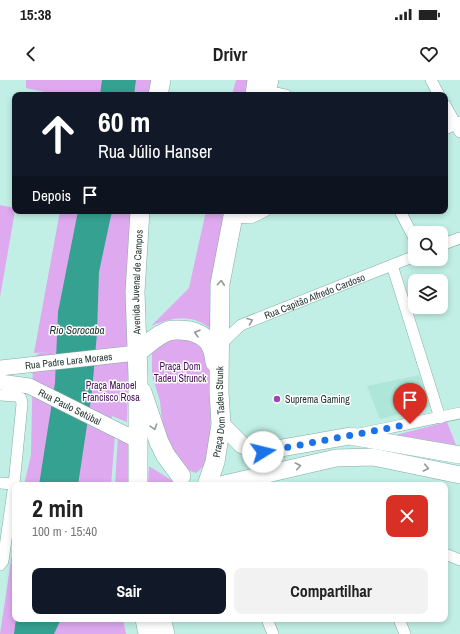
<!DOCTYPE html>
<html lang="pt">
<head>
<meta charset="utf-8">
<style>
  :root { --surface:#fff; --page:#f2f2f2; --text:#222; --muted:#767676; --accent:#111827 }
  body { margin:0; font-family:"Archivo Narrow",sans-serif; background:var(--page); color:var(--text); height:100vh; display:flex; flex-direction:column; font-size:15px; white-space:nowrap }
  * { box-sizing:border-box; margin:0 }
  p { font-size:13px; color:var(--muted) }
  .icon { flex:none; width:22px; height:22px; fill:none; stroke:currentColor; stroke-width:2; stroke-linecap:round; stroke-linejoin:round }
  .map { position:relative; flex:1; overflow:hidden }
  .side { position:absolute; left:12px; top:402px; width:436px; height:140px; display:flex; flex-direction:column; background:var(--surface); border-radius:8px; box-shadow:0 2px 6px #0003 }
  .side>* { flex:none }
  .guide { position:absolute; left:12px; top:12px; width:436px; height:122px; border-radius:8px; box-shadow:0 2px 6px #0003; background:#111827; color:#fff; overflow:hidden }
  .fabs { position:absolute; left:408px; top:146px; display:grid; gap:8px }
  .fabs a { display:grid; place-items:center; width:40px; height:40px; border-radius:8px; background:var(--surface); box-shadow:0 2px 6px #0003; font-size:20px }
  .pin { position:absolute; display:grid; place-items:center; width:34px; height:34px; color:#fff; margin:-41px -17px; border-radius:50% 50% 50% 0; rotate:-45deg; box-shadow:0 0 4px #0007 }
  .pin .icon { rotate:45deg }
  .me { position:absolute; width:44px; margin:-22px; rotate:81deg; stroke-linejoin:round; filter:drop-shadow(0 0 3px #0008) }
  .turn { display:flex; align-items:center; gap:14px; height:84px; padding:0 20px; font-size:18px }
  .turn .icon { width:52px; height:52px; stroke-width:2.5 }
  .turn b { display:block; font-size:28px; line-height:34px }
  .then { display:flex; align-items:center; height:38px; padding:0 20px; background:#0003; gap:8px; font-size:15px }
  .round { display:grid; place-items:center; flex:none; width:42px; height:42px; border-radius:8px; background:var(--page) }
  .headline { display:flex; align-items:center; justify-content:space-between; height:68px; padding:0 20px }
  h1 { font-size:24px; font-weight:800; line-height:30px }
  .action { display:flex; gap:8px; margin-top:auto; padding:8px 20px }
  .action a { flex:1; height:46px; border-radius:8px; background:var(--accent); color:#fff; font-size:16px; font-weight:800; line-height:46px; text-align:center }
  .action a+a { background:var(--page); color:var(--text) }
  .status { display:flex; justify-content:space-between; align-items:center; height:28px; padding:0 20px; background:var(--surface); direction:ltr }
  .status svg { height:11px; fill:currentColor }
  header { display:flex; justify-content:space-between; align-items:center; height:52px; padding:0 20px; background:var(--surface); font-size:18px; font-weight:800 }
  .map>svg:first-child { display:block }
  .built { fill:#aee6da }
  .green { fill:#dea9ef }
  .water { fill:#35a190 }
  .lines { fill:none; stroke-linecap:round; stroke-linejoin:round }
  .street-casing { stroke:#81aca3; stroke-width:12 }
  .secondary-casing { stroke:#81aca3; stroke-width:16 }
  .primary-casing { stroke:#81aca3; stroke-width:18 }
  .highway-casing { stroke:#81aca3; stroke-width:20 }
  .street { stroke:#fff; stroke-width:11 }
  .secondary { stroke:#fff; stroke-width:15 }
  .primary { stroke:#fff; stroke-width:17 }
  .highway { stroke:#fff; stroke-width:19 }
  .oneway { stroke:#929a98 }
  .route { stroke:#1a73e8; stroke-width:7; stroke-dasharray:0 12.6 }
  .poi-dot { fill:#9b46b4; stroke:#fff; stroke-width:1.5 }
  .labels { text-anchor:middle; stroke-width:3; stroke-linejoin:round; paint-order:stroke }
  .street-label { font-size:10px; fill:#243632; stroke:#fff }
  .park-label { font-size:10px; fill:#471156; stroke:#fff }
  .poi-label { font-size:10px; fill:#243632; stroke:#fff; text-anchor:start }
  .water-label { font-size:11px; font-style:italic; fill:#18302b; stroke:#fff }
</style>
</head>
<body>
<div class="status"><b>15:38</b><svg viewBox="0 0 49 12"><path d="M0 12V9h3v3zM5 12V6h3v6zM10 12V3h3v9zM15 12V0h3v12zM26 1h20v11H26zM47 4h2v5h-2z"/></svg></div>
<header><svg class="icon" aria-label="back" viewBox="0 0 24 24"><path d="M15 5l-7 7 7 7"/></svg>Drivr<svg class="icon" aria-label="heart" viewBox="0 0 24 24"><path d="M12 20l-8-8c-3-5 5-10 8-4 3-6 11-1 8 4z"/></svg></header>
<div class="map">
<svg width="460" height="554" viewBox="0 0 460 554">
  <rect width="100%" height="100%" fill="#c1efe5"/>
  <!-- built -->
  <polygon class="built" points="419,295 429,327 380,339 367,306"/>
  <!-- green -->
  <g class="green">
    <polygon points="26,0 154,0 151,15 59,15 26,8"/>
    <polygon points="236,0 250,0 248,15 232,15"/>
    <polygon points="0,125 15,128 15,131 0,217"/>
    <polygon points="60,131 133,131 127,342 112,336 109,354 115,356 111,405 24,405 31,375 33,277 40,273 49,272 34,273"/>
    <path d="M206 131H228L213 251C193 233 174 237 151 246L189 208Z"/>
    <path d="M173 256C185 259 196 259 204 268 212 278 212 358 209 373 207 382 204 387 196 393L182 388 164 363 160 321 152 295V273L160 263Z"/>
    <polygon points="447,342 456,365 396,355"/>
    <polygon points="118,355 129,363 129,405 115,405"/>
    <polygon points="149,386 179,405 148,405"/>
    <polygon points="15,454 15,539 123,539 126,554 0,554"/>
  </g>
  <!-- water -->
  <g class="water">
    <polygon points="102,0 136,0 134,15 100,15"/>
    <polygon points="78,131 112,131 99,192 97,253 92,312 78,405 39,405 55,303 58,232"/>
    <polygon points="16,539 61,539 54,554 14,554"/>
  </g>
  <g class="lines">
    <!-- street casing -->
    <g class="street-casing">
      <g id="street">
        <polyline points="431,0 439,15"/>
        <polyline points="268,11 286,15"/>
        <polyline points="445,25 460,52"/>
        <polyline points="445,49 460,42"/>
        <polyline points="400,131 415,160"/>
        <polyline points="232,137 251,138 265,131"/>
        <polyline points="441,165 460,158"/>
        <polyline points="392,185 440,338"/>
        <path id="s1" d="M220 265 241 245 415 176"/>
        <polyline points="0,315 16,316 21,318 22,324 14,404 3,481 0,485"/>
        <polyline points="359,354 460,333"/>
        <polyline points="0,403 14,404"/>
        <polyline points="445,474 460,480"/>
        <polyline points="267,539 273,554"/>
        <polyline points="399,539 405,554"/>
      </g>
    </g>
    <!-- secondary casing -->
    <g class="secondary-casing">
      <g id="secondary">
        <polyline points="267,15 271,0"/>
        <path id="s2" d="M0 288 137 273"/>
        <path id="s3" d="M0 302 29 306 137 360"/>
      </g>
    </g>
    <!-- primary casing -->
    <g class="primary-casing">
      <g id="primary">
        <polyline points="221,344 242,365 259,372 350,356 460,375"/>
        <polyline points="220,405 336,378 373,377 460,395"/>
      </g>
    </g>
    <!-- highway casing -->
    <g class="highway-casing">
      <g id="highway">
        <polyline points="158,15 161,0"/>
        <polyline points="255,15 257,0"/>
        <path d="M137 273C147 264 156 256 168 251 175 249 183 250 190 251 208 256 213 264 215 282"/>
        <polyline points="142,312 159,362 166,376 181,396"/>
        <path id="s4" d="M138 405V297L135 212 140 131"/>
        <path id="s5" d="M207 405 215 382 221 344 219 312 220 204 234 131"/>
        <polyline points="145,539 148,554"/>
        <polyline points="161,539 165,554"/>
      </g>
    </g>
    <!-- street -->
    <use href="#street" class="street"/>
    <!-- secondary -->
    <use href="#secondary" class="secondary"/>
    <!-- primary -->
    <use href="#primary" class="primary"/>
    <!-- highway -->
    <use href="#highway" class="highway"/>
  </g>
  <!-- one-way arrows -->
  <defs><path id="oneway-chevron" d="M-2-3.5L2.5 0L-2 3.5" fill="none" stroke-width="1.6" stroke-linecap="round" stroke-linejoin="round"/></defs>
  <g class="oneway">
    <use href="#oneway-chevron" transform="translate(221 203) rotate(-85)"/>
    <use href="#oneway-chevron" transform="translate(250 241) rotate(-22)"/>
    <use href="#oneway-chevron" transform="translate(197 253) rotate(-164)"/>
    <use href="#oneway-chevron" transform="translate(154 347) rotate(72)"/>
    <use href="#oneway-chevron" transform="translate(298 386) rotate(-12)"/>
    <use href="#oneway-chevron" transform="translate(426 388) rotate(12)"/>
  </g>
  <g class="lines">
    <!-- route -->
    <polyline class="route" points="263,372 410,344"/>
  </g>
  <!-- markers -->
  <circle class="poi-dot" cx="277" cy="319" r="4"/>
  <g class="labels">
    <!-- street labels -->
    <g class="street-label">
      <text dy="4" stroke="none"><textPath href="#s4" startOffset="203">Avenida Juvenal de Campos</textPath></text>
      <text dy="4" stroke="none"><textPath href="#s1" startOffset="108">Rua Capitão Alfredo Cardoso</textPath></text>
      <text dy="4" stroke="none"><textPath href="#s2" startOffset="69">Rua Padre Lara Moraes</textPath></text>
      <text dy="4" stroke="none"><textPath href="#s3" startOffset="75">Rua Paulo Setúbal</textPath></text>
      <text dy="4" stroke="none"><textPath href="#s5" startOffset="75">Praça Dom Tadeu Strunk</textPath></text>
    </g>
    <!-- park labels -->
    <g class="park-label">
      <text x="180" y="290">Praça Dom<tspan x="180" dy="12">Tadeu Strunck</tspan></text>
      <text x="111" y="309">Praça Manoel<tspan x="111" dy="12">Francisco Rosa</tspan></text>
    </g>
    <!-- poi labels -->
    <g class="poi-label">
      <text x="285" y="323">Suprema Gaming</text>
    </g>
    <!-- water labels -->
    <g class="water-label">
      <text x="77" y="254">Rio Sorocaba</text>
    </g>
  </g>
</svg>
<div class="fabs">
<a><svg class="icon" aria-label="search" viewBox="0 0 24 24"><circle cx="10" cy="10" r="6"/><path d="M15 15l6 6"/></svg></a>
<a><svg class="icon" aria-label="layers" viewBox="0 0 24 24"><path d="M12 4l9 5-9 5-9-5zM3 14l9 5 9-5"/></svg></a>
</div>
<div class="pin" style="left:410px;top:344px;background:#d93025"><svg class="icon" aria-label="arrive" viewBox="0 0 24 24"><path d="M6 21V4h12l-3 4 3 4H6"/></svg></div>
<svg class="me" style="left:263px;top:372px" viewBox="-20 -20 40 40"><circle r="19" fill="#fff"/><path d="M0-13L10 11 0 6-10 11z" fill="#1a73e8"/></svg>
<div class="guide">
<div class="turn"><svg class="icon" aria-label="ahead" viewBox="0 0 24 24"><path d="M12 20V5M6 11l6-6 6 6"/></svg><div><b>60 m</b>Rua Júlio Hanser</div></div>
<div class="then">Depois<svg class="icon" aria-label="arrive" viewBox="0 0 24 24"><path d="M6 21V4h12l-3 4 3 4H6"/></svg></div>
</div>
<section class="side">
<div class="headline"><div><h1>2 min</h1><p>100 m · 15:40</p></div><a class="round" style="background:#d93025;color:#fff"><svg class="icon" aria-label="close" viewBox="0 0 24 24"><path d="M6 6l12 12M18 6L6 18"/></svg></a></div>
<div class="action"><a>Sair</a><a>Compartilhar</a></div>
</section>
</div>
</body>
</html>
